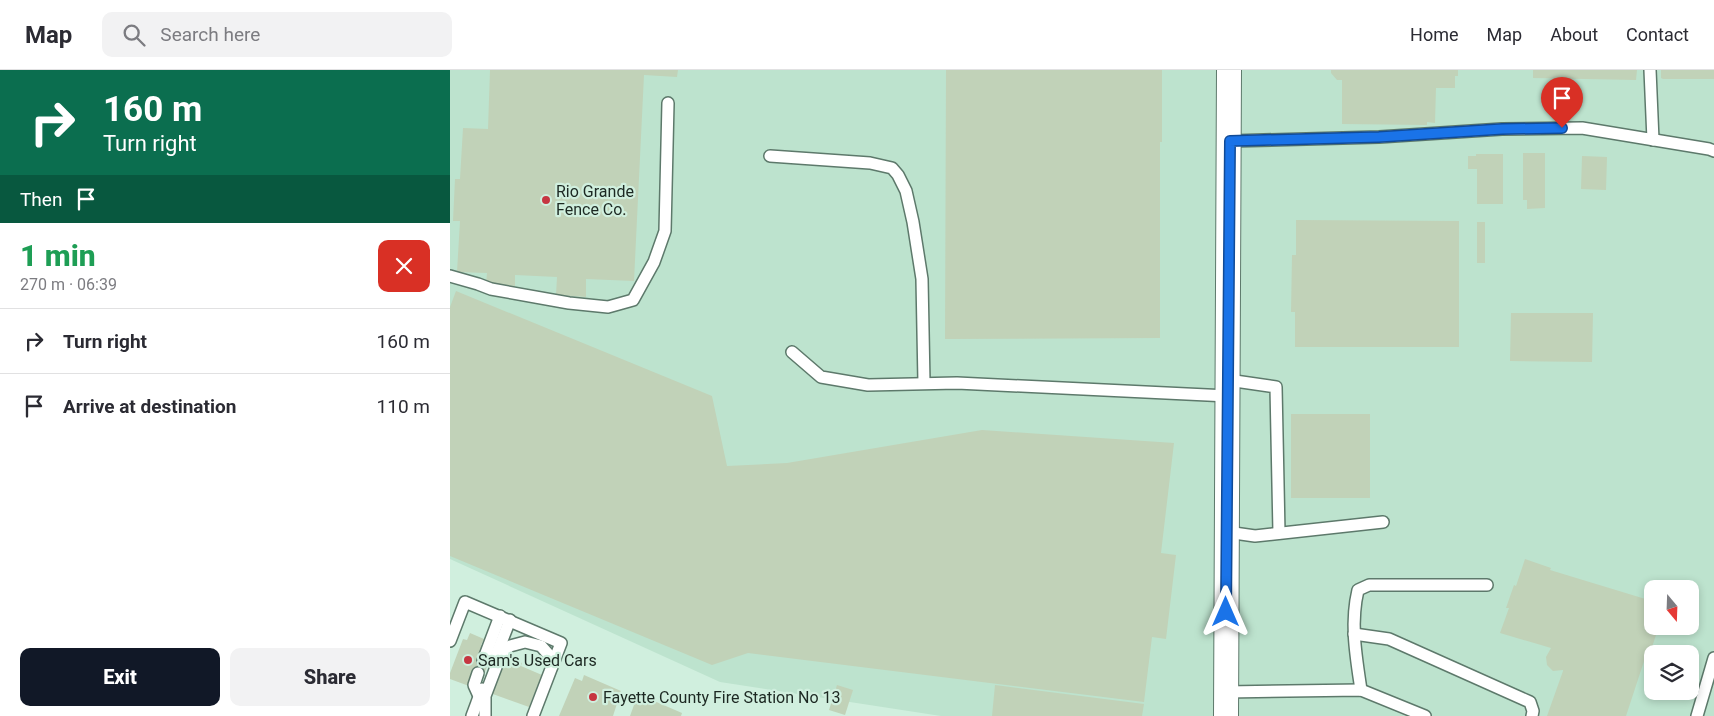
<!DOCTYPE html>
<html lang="en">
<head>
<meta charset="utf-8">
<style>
  :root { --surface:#fff; --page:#f2f2f3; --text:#2b2b33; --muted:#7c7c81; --line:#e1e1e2; --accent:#111827 }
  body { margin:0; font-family:Roboto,sans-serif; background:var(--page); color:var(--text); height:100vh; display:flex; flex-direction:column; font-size:19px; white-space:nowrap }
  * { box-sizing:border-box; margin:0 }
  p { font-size:16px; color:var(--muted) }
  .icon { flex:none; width:28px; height:28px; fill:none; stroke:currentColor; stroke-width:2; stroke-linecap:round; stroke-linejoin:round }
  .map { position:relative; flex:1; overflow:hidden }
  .details { display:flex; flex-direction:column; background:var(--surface); width:450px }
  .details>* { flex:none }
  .guide { background:#0b6e4f; color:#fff; overflow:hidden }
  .needle { width:32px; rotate:161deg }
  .fabs { position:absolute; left:1194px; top:510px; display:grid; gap:10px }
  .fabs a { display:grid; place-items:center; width:55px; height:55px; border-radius:10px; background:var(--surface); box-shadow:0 2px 8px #0003; font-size:25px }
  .pin { position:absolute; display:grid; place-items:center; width:42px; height:42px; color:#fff; margin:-51px -21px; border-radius:50% 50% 50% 0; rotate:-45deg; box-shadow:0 0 5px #0007 }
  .pin .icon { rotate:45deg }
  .me { position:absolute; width:55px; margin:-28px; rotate:0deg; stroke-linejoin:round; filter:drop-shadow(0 0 4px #0008) }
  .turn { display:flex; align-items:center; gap:18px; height:105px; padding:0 20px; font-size:22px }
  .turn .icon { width:65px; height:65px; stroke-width:2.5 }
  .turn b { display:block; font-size:35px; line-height:42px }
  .then { display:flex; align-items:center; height:48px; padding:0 20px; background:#0003; gap:10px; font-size:19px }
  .round { display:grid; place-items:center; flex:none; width:52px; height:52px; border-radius:10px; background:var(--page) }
  .headline { display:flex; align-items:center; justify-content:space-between; height:85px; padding:0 20px }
  h1 { font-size:30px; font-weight:800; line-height:38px; color:#1e9e55 }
  .button { display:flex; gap:10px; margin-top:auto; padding:10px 20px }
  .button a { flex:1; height:58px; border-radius:10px; background:var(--accent); color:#fff; font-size:20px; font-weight:800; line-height:58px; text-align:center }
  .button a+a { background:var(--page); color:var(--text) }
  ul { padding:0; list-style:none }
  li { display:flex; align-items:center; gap:15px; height:65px; padding:0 20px; border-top:1px solid var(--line) }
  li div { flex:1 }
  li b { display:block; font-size:19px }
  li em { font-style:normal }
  header { display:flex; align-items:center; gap:30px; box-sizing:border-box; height:70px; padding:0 25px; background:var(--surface); border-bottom:1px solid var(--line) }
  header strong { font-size:24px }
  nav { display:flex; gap:28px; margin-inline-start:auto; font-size:18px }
  .search { width:350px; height:45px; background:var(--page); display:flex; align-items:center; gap:12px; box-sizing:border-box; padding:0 18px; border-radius:10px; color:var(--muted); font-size:19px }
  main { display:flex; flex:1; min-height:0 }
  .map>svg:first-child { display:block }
  .built { fill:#bde3ce; fill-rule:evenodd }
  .building { fill:#c1d2b8 }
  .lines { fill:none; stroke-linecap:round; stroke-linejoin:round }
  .service-casing { stroke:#5d796b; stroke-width:14 }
  .minor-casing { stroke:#5d796b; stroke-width:26 }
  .service { stroke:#fff; stroke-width:11 }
  .minor { stroke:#fff; stroke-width:24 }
  .route-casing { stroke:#114b97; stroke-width:12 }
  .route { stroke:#1a73e8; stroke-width:9 }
  .poi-dot { fill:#c63641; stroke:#d0efde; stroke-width:2 }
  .labels { text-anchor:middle; stroke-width:4.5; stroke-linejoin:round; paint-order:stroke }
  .poi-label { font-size:16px; fill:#1c2822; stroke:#d0efde; text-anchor:start }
</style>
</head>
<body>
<header>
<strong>Map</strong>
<div class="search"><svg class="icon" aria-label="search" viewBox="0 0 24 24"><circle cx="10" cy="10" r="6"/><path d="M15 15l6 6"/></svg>Search here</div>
<nav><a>Home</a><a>Map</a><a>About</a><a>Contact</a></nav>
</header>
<main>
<section class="details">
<div class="guide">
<div class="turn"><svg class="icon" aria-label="right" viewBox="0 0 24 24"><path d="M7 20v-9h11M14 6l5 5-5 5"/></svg><div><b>160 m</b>Turn right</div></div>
<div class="then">Then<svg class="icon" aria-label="arrive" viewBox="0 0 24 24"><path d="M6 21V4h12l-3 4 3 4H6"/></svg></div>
</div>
<div class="headline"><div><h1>1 min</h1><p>270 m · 06:39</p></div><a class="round" style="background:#d93025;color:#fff"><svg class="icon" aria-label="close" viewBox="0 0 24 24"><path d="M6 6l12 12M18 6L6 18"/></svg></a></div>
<ul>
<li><svg class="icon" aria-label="right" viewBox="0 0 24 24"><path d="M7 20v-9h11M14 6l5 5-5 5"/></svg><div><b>Turn right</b></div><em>160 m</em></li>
<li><svg class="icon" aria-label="arrive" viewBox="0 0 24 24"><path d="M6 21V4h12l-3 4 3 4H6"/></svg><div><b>Arrive at destination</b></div><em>110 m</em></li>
</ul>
<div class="button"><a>Exit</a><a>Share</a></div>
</section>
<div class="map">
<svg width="1264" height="646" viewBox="0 0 1264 646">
  <rect width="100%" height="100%" fill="#d0efde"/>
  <!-- built -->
  <path class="built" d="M0 0H1264V646H491L270 612 0 489ZM1202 519H1240V556H1202ZM1202 584H1240V621H1202Z"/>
  <!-- building -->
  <g class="building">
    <polygon points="40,0 228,0 227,7 194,5 184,211 136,209 136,227 106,225 107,207 65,205 65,216 36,214 37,203 7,202 10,151 3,151 5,109 10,109 13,58 38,59"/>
    <polygon points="496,0 712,0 712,72 710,72 710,268 495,269"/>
    <polygon points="881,0 1008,0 1008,6 1005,6 1005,18 986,18 985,53 977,52 977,55 892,54 892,10 887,10 881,3"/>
    <polygon points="1083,0 1187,0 1186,10 1083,8"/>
    <polygon points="1211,0 1264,0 1264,9 1213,9 1211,8"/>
    <polygon points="1073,83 1095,83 1095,138 1077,139 1077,130 1073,130"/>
    <polygon points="1026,84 1053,84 1053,134 1027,134 1027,99 1018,99 1018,86 1026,86"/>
    <polygon points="1132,86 1157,87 1156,120 1131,119"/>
    <polygon points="846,150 1009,151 1009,277 845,277 845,242 841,242 842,185 846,185"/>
    <rect x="1027" y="152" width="8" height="41"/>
    <polygon points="6,221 262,326 277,396 337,393 532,360 724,373 711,483 726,485 716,569 702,567 694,632 298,583 262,595 0,486 0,237"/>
    <polygon points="1061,243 1143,243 1142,292 1060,291"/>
    <rect x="841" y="344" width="79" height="84"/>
    <polygon points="1075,489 1101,498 1100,500 1202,531 1202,556 1209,556 1201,580 1198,579 1176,646 1097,646 1113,601 1113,600 1103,601 1097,595 1096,587 1101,578 1050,563 1059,538 1056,538 1064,515 1066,516"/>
    <polygon points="20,563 34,569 31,575 34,576 29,589 38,593 34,605 24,602 19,616 0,609 0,603 13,569 17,570"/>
    <polygon points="56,586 72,593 71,596 92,605 79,637 40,623"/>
    <polygon points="134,605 171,621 163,646 109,646 125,608 132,611"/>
    <polygon points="387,615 403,620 395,645 379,640"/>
    <polygon points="545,615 694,634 692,646 542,646"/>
    <polygon points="188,624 232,643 231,646 180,646"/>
  </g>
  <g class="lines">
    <!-- service casing -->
    <g class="service-casing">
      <g id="service">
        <polyline points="1200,0 1203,70"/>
        <polyline points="780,71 929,67 1052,59 1132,58 1259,79 1264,81"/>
        <polyline points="320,86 420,93 442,98 448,105 456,121 463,152 472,209 474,313"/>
        <polyline points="0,206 28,214 41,219 119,233 158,237 183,230 204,192 215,161 218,33"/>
        <polyline points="342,282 371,307 418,315 507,313 778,326"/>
        <polyline points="778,310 826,317 829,463"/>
        <polyline points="777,462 805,466 933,452"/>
        <polyline points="904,564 939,569 1080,632 1083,641 1082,646"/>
        <polyline points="0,571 15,532 111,573 83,646"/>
        <polyline points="45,588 60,550"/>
        <polyline points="33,591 50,546"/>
        <polyline points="28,603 24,615 29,626"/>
        <path d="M911 620C906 586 900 554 908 520L919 515H1037"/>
        <polyline points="776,622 911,620 975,646"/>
        <polyline points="22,646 32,619"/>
        <polyline points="35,646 35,626 51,584 60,576 75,572 91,576 99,585 102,596"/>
        <polyline points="1247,646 1264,588"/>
      </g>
    </g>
    <!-- minor casing -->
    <g class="minor-casing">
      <polyline id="minor" points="776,646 779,0"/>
    </g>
    <!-- service -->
    <use href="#service" class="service"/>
    <!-- minor -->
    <use href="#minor" class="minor"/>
  </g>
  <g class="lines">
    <!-- route casing -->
    <g class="route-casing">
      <polyline id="route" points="776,542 780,71 929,67 1052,59 1112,58"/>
    </g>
    <!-- route -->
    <use href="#route" class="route"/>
  </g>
  <!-- markers -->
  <g class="poi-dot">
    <circle cx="96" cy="130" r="5"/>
    <circle cx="18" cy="590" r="5"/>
    <circle cx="143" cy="627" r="5"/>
  </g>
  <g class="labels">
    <!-- poi labels -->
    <g class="poi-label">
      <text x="106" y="127">Rio Grande<tspan x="106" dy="18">Fence Co.</tspan></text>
      <text x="28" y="596">Sam's Used Cars</text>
      <text x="153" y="633">Fayette County Fire Station No 13</text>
    </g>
  </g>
</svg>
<div class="fabs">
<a><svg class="needle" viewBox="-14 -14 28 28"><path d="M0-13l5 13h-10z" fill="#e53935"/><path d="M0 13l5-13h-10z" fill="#7c7c81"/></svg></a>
<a><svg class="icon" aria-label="layers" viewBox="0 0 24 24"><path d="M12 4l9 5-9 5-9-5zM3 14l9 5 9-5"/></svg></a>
</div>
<div class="pin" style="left:1112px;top:58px;background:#d93025"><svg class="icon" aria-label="arrive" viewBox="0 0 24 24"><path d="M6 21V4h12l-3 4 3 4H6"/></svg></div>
<svg class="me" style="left:776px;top:542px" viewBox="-20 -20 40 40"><path d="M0-17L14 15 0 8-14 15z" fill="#1a73e8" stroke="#fff" stroke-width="4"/></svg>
</div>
</main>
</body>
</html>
